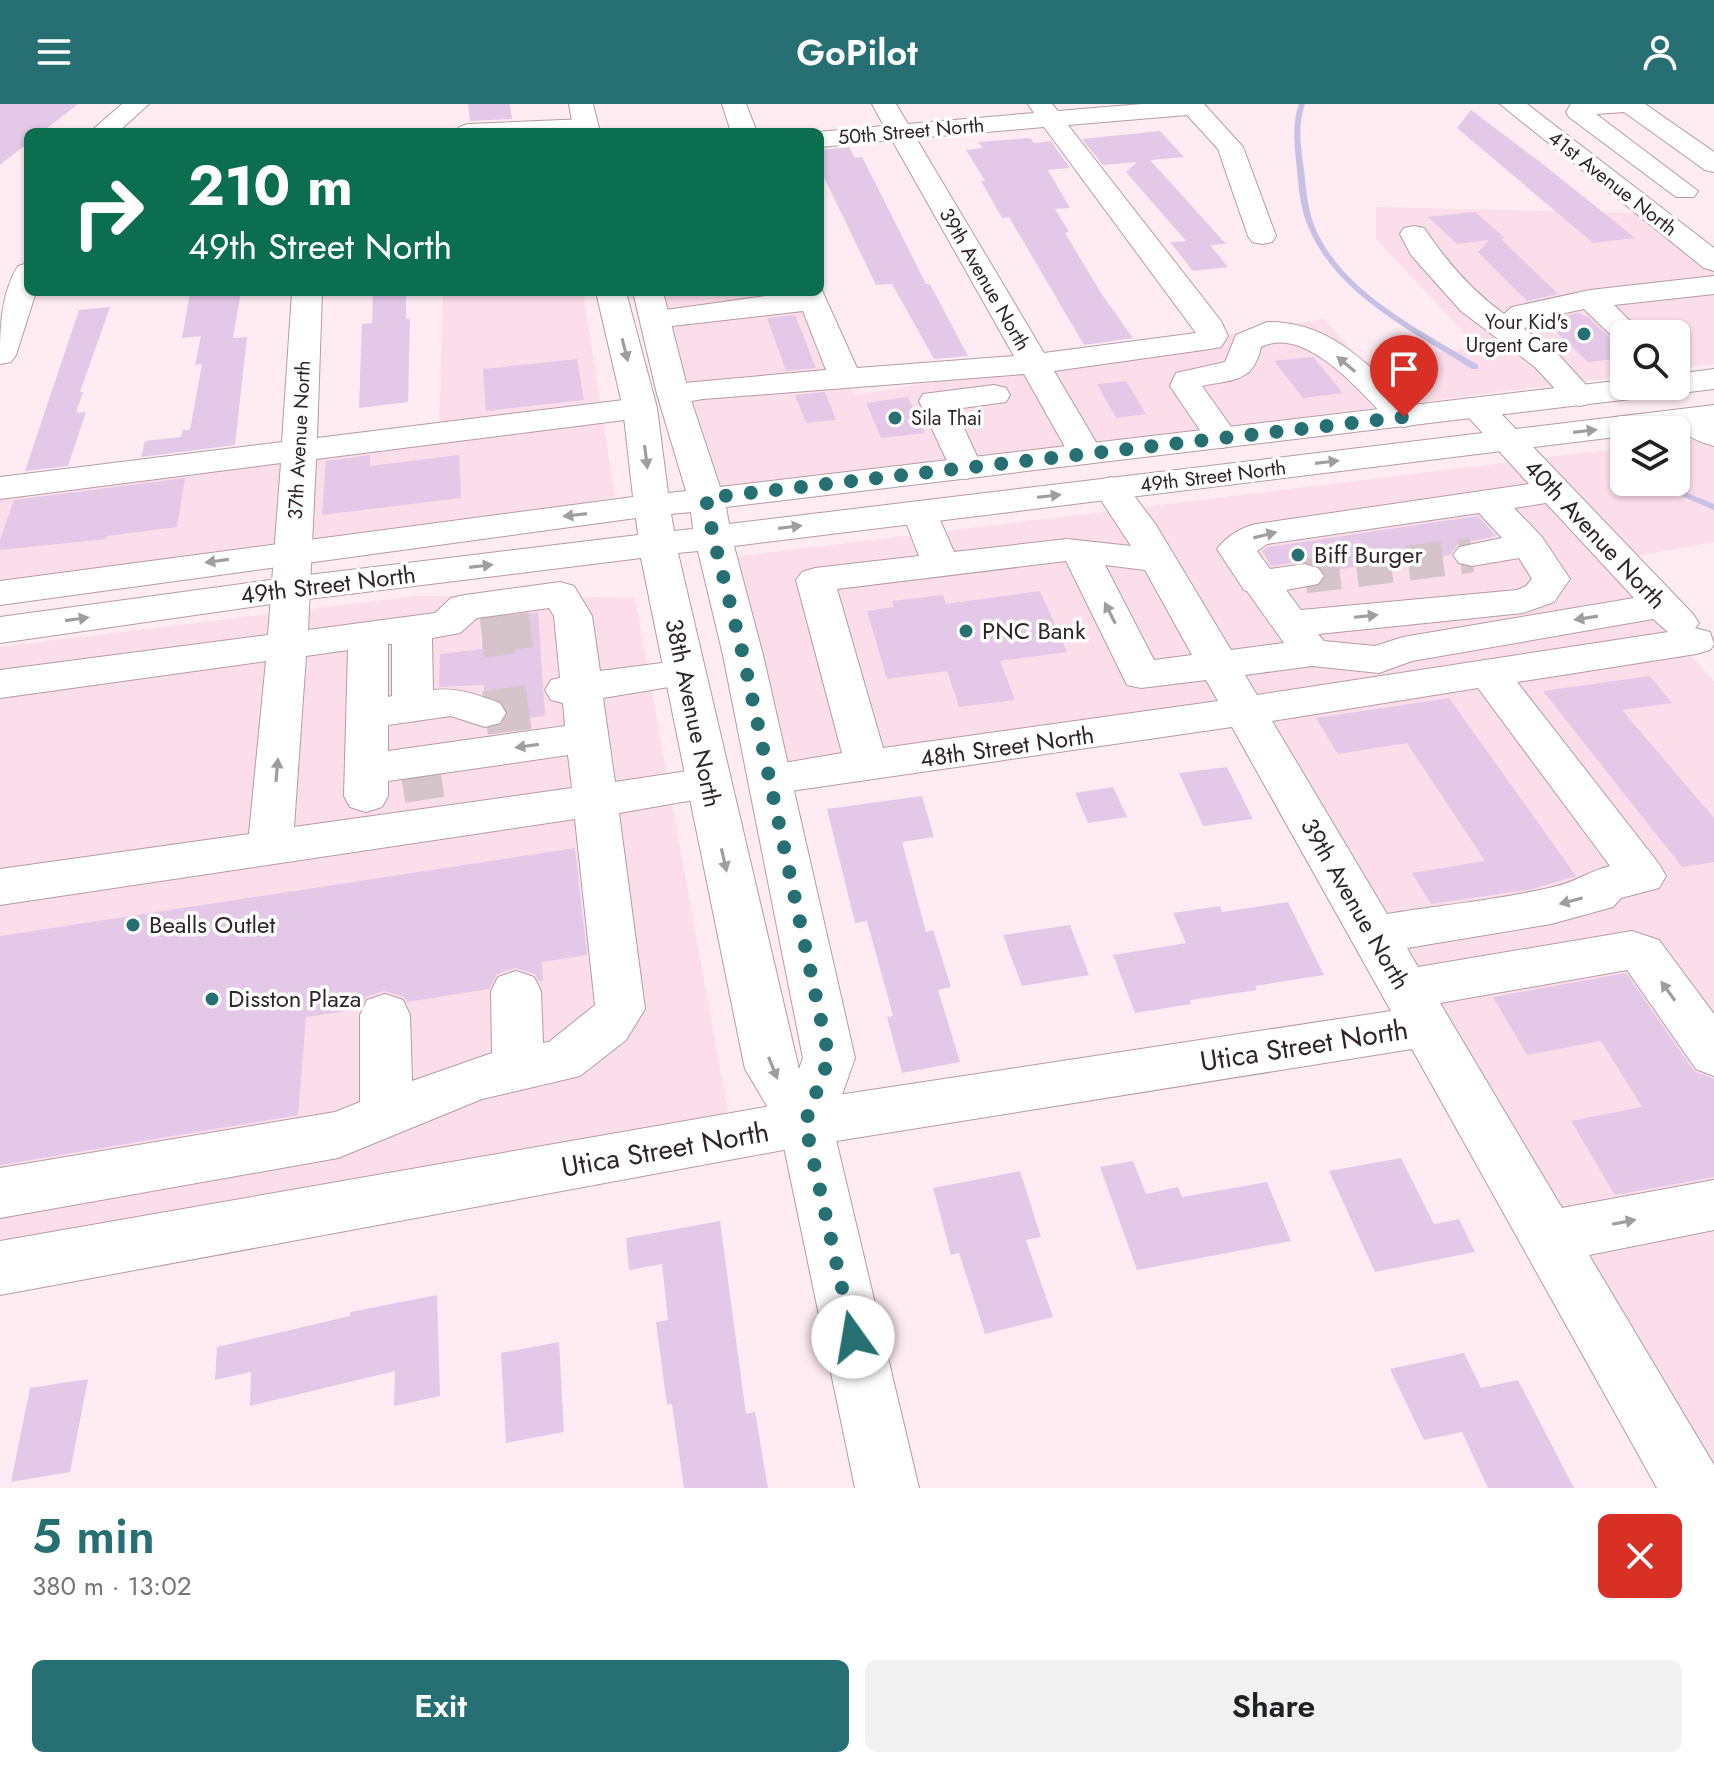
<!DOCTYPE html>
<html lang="en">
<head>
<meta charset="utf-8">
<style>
  :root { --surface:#fff; --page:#f2f2f2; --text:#202124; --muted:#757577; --accent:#267074 }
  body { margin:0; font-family:Jost,sans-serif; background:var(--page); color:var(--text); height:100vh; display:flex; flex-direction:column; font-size:30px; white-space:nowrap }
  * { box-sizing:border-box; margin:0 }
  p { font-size:26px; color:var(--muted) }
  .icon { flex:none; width:44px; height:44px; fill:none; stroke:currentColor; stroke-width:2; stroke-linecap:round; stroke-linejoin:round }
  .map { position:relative; height:1384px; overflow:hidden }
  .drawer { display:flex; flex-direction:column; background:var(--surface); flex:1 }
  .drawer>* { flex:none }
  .top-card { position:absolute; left:24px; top:24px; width:800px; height:168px; border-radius:12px; box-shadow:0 2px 6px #0004; background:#0b6e4f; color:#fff; overflow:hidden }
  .fabs { position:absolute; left:1610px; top:216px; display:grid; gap:16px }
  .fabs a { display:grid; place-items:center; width:80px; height:80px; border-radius:12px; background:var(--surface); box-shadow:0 2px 6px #0004; font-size:40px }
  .pin { position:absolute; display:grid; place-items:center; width:68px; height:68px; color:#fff; margin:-82px -34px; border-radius:50% 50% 50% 0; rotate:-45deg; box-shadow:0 0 8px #0007 }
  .pin .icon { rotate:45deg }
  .me { position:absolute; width:88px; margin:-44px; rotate:347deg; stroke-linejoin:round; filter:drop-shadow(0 0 6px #0008) }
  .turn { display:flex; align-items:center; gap:28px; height:168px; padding:0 32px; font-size:36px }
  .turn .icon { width:104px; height:104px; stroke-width:2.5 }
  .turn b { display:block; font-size:56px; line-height:68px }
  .round { display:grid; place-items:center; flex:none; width:84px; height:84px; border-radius:12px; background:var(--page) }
  .overview { display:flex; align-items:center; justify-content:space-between; height:136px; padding:0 32px }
  h1 { font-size:48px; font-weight:600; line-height:60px; color:var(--accent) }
  .action { display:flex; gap:16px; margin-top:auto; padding:16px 32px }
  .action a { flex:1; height:92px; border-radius:12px; background:var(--accent); color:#fff; font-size:32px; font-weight:600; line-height:92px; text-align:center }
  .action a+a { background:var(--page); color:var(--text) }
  header { display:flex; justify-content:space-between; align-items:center; height:104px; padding:0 32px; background:var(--accent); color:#fff; font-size:36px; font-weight:600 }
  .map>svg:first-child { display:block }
  .built { fill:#fbdee9 }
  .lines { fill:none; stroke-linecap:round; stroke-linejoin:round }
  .stream { fill:#c7c1e6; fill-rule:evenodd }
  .building { fill:#e4c8e7 }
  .minor-tunnel-far1 { stroke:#d5c4ca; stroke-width:35; stroke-dasharray:35 17; stroke-linecap:butt }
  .minor-tunnel { stroke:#d5c4ca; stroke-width:44; stroke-dasharray:44 22; stroke-linecap:butt }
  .minor-casing { stroke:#b59ba4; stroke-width:2 }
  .major-casing { stroke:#b59ba4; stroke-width:2 }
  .minor { fill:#fff; fill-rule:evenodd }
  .major { fill:#fff; fill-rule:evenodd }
  .oneway { fill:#a19d9e }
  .route { stroke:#267074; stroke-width:14; stroke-dasharray:0 25.2 }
  .poi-dot { fill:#267074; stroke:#fff; stroke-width:3 }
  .labels { text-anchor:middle; stroke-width:7; stroke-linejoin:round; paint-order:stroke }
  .far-street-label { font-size:20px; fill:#2f2528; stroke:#fff }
  .far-poi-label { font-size:20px; fill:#2f2528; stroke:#fff; text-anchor:end }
  .street-label { font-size:24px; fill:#2f2528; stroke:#fff }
  .poi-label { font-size:24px; fill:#2f2528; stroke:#fff; text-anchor:start }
  .near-street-label { font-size:28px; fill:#2f2528; stroke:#fff }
</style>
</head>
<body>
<header><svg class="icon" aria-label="menu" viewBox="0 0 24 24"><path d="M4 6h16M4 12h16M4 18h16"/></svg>GoPilot<svg class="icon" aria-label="person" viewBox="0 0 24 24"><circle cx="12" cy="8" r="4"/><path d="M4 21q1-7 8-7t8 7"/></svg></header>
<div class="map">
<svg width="1714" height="1384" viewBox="0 0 1714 1384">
  <rect width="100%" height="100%" fill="#feecf2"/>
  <!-- built -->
  <g class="built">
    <polygon points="1376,103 1638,109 1714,168 1714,260 1676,265 1676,230 1624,230 1624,272 1096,340 1049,260 1324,215 1362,258 1478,243 1376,135"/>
    <polygon points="820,175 855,291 1021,264 1066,344 720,383 689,288 662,188 820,188"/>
    <polygon points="443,188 583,188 615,393 548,406 312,435 316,352 439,333"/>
    <polygon points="1714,333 1714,438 1638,452 1685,505 1540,354 1624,344 1624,378 1676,378 1676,337"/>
    <polygon points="282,357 277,439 0,480 0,391"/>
    <polygon points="1510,358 1714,577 1714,1369 1143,403"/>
    <polygon points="1110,407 1122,423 1219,598 787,660 737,455 739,452"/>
    <polygon points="416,492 635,494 729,1014 0,1143 0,543"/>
  </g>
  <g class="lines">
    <!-- stream -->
    <g class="stream">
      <path d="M1299 0H1305C1297 22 1301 44 1304 66 1306 86 1308 108 1316 126 1344 189 1422 227 1478 261V265H1472C1414 228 1340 193 1310 127 1301 109 1299 87 1297 67 1295 45 1291 22 1299 0Z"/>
      <polygon points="1649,378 1661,378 1714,400 1714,406"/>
    </g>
  </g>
  <!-- building -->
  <g class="building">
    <polygon points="0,0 78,0 42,28 28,28 28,39 0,61"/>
    <polygon points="468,0 510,0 512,15 470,17"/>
    <polygon points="1471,6 1544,61 1635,134 1593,139 1457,24"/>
    <polygon points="1160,27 1184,53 1150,56 1226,140 1210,141 1228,163 1193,167 1170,138 1186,137 1126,68 1137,58 1103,61 1082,35"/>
    <polygon points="1030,34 1034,39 1051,37 1070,64 1048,66 1070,104 1055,105 1069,128 1065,129 1101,189 1133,234 1084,241 1009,113 1002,114 981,77 985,77 966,46 983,44 978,38"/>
    <polygon points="849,43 855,54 862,53 926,180 930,180 968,252 934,255 892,180 876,181 820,65 820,46"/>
    <polygon points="1475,108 1505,134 1501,135 1558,190 1527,197 1478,148 1489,136 1457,140 1428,113"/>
    <polygon points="190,188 241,188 233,234 247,233 235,341 141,353 145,337 181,333 183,326 190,326 202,260 195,261 201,232 182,234"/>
    <polygon points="406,188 406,215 410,215 408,298 359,304 362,220 372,219 373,192"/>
    <polygon points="110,203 80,288 83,288 76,309 86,308 68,362 25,367 79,206"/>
    <polygon points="1578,209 1588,213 1615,239 1624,243 1624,254 1588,258 1545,217"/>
    <polygon points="795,211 816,264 786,267 767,214"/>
    <polygon points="1313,253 1343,289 1303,294 1274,257"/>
    <polygon points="577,255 584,296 486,307 483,265"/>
    <polygon points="1126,277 1146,310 1116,314 1097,280"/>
    <polygon points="825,288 836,316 806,319 795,291"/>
    <polygon points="908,293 925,329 881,334 866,299"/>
    <polygon points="370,351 370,362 459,351 461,394 322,411 326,357"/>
    <polygon points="185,374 177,423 107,432 106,435 0,446 0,436 14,396"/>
    <polygon points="1478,412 1496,432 1458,440 1450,451 1324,467 1319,461 1306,457 1271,462 1262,447 1268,443"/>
    <polygon points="1040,487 1067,548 1000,557 1015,596 959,603 947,567 887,575 867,507 894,503 892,497 943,491 946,500"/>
    <polygon points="538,508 545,612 505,617 509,607 501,596 484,590 484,581 439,583 440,550 482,545 482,516"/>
    <polygon points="1650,572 1672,599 1622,606 1714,714 1714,758 1682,763 1543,587"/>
    <polygon points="1449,594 1576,772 1532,785 1431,800 1412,769 1485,757 1407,639 1338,650 1316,614"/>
    <polygon points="1227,663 1253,715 1203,722 1179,669"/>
    <polygon points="1113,683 1127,713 1088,719 1075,689"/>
    <polygon points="922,692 934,733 902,738 926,828 933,826 951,883 938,886 960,958 902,969 887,913 893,912 867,817 855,819 827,705"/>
    <polygon points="575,744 587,851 542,858 543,877 539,877 535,870 515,864 497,870 489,885 407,898 404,893 384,887 366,893 360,905 306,913 298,1011 0,1061 0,832"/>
    <polygon points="1288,798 1324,871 1255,882 1257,886 1190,896 1191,900 1135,909 1113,851 1186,839 1173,809 1220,802 1222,808"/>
    <polygon points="1070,821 1089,871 1022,882 1003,831"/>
    <polygon points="1626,869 1694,967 1714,975 1714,1073 1615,1091 1571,1017 1642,1003 1601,937 1527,951 1493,893"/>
    <polygon points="1401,1054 1434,1120 1459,1115 1475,1148 1375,1168 1329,1067"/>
    <polygon points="1133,1057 1146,1090 1178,1083 1182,1093 1267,1078 1291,1137 1137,1166 1100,1063"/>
    <polygon points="1020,1067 1041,1133 1026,1136 1053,1213 985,1230 959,1149 951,1151 933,1084"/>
    <polygon points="720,1117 746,1310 755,1308 768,1384 684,1384 672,1300 667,1301 656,1218 668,1216 662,1160 629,1166 626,1134"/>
    <polygon points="437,1191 440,1292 394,1302 395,1267 250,1302 251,1268 215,1276 217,1243 350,1212 350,1208"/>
    <polygon points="559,1238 564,1328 506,1339 501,1249"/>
    <polygon points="1464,1249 1481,1284 1518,1276 1574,1384 1488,1384 1462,1328 1424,1336 1390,1265"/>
    <polygon points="88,1275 70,1368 11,1378 30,1284"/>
  </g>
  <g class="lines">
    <!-- minor-tunnel-far1 -->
    <g class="minor-tunnel-far1">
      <polyline points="1305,472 1472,451"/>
      <polyline points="496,530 539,525"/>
    </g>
    <!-- minor-tunnel -->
    <g class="minor-tunnel">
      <polyline points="482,532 512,528"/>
      <polyline points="485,609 544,601"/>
      <polyline points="402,677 441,671"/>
    </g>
    <!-- minor casing -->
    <g class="minor-casing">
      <g id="minor">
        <polygon points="122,0 149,0 118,28 90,28"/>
        <polygon points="722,0 746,0 757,28 731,28"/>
        <path d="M872 0H896L908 20 1034 9 1028 0H1052L1058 7 1142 0H1204L1243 43 1276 132 1272 138 1262 140 1252 138 1248 132 1218 45 1187 11 1068 21 1221 217 1228 232 1221 243 1210 245 1054 267 1103 350 1098 357 1086 360 1074 357 1069 350 1024 270 703 295 673 300 661 297 657 290 661 283 673 280 826 266 803 207 655 224 644 221 640 215 644 209 795 188H820V182L857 264 1014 252 892 36 820 43V28H818L884 22ZM1044 23 1196 229 1044 249 916 34Z"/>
        <polygon points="1500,0 1527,0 1714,144 1714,167 1704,164"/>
        <polygon points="1571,0 1645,0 1714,48 1714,68 1705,66 1624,8 1596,10 1698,87 1694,93 1676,93 1569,13 1566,8"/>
        <polygon points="586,15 595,18 599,23 595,28 455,28 459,23 468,20"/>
        <path d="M1414 122 1424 124C1446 157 1471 186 1504 210L1512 203 1590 186 1714 172V190L1614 201 1643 230H1624V238L1617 237 1584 205 1533 216 1524 225 1557 249 1596 292 1592 299 1580 302 1568 299 1535 263 1461 207 1411 151 1400 130 1404 124Z"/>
        <path d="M28 159V188H36L16 251 11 258 0 260C0 227 0 191 18 162Z"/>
        <path d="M292 188H322L317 334 640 294 652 297 657 304 652 311 640 314 316 355 308 526 435 509 451 494 465 491 560 478 574 482 592 512 600 567 685 556 699 560 705 569 699 578 603 594 615 678 707 664 722 669 729 680 722 691 619 709 645 905 626 936 580 972 482 995 338 1054 0 1114V1064L335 1008 360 998V911L367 896 385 890 403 896 410 911 412 977 492 949 491 887 498 873 516 867 534 873 541 887 543 939 549 938 595 901 575 715 0 801V765L249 730 266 557 0 594V566L268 531 281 359 0 395V373L282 338ZM549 504 554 512 560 574 551 576 545 586 551 596 563 599 565 622 388 647V621L451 612 485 623 500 619 506 609 500 599C477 591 458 583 433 586L432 534 460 529 477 514ZM388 540H392V592L388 593ZM348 546 344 692 350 703 366 708 382 703 388 692V677L568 651 572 684 294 723 306 552Z"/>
        <path d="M1267 218C1319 217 1355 247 1390 282 1401 292 1412 301 1421 313L1416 320 1404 323 1392 320C1363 291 1306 220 1261 243 1253 279 1234 275 1202 282L1239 334 1234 341 1222 344 1210 341 1170 282 1176 269 1225 258 1236 231Z"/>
        <polygon points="994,281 1006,284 1010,291 1006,298 955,305 983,365 978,372 966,375 954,372 919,297 923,290"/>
        <path d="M1477 294 1489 297 1693 510 1699 519 1695 524 1710 528 1714 540 1710 546 1696 550 1517 578 1659 760 1666 772 1659 784 1621 794 1613 803 1551 820 1407 844 1418 863 1632 827 1659 836 1714 910V972L1696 965 1627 866 1440 899 1562 1104 1714 1076V1126L1589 1151 1714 1361V1384H1657L1412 945 805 1042 0 1191V1137L805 996 1391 907 1232 623 770 690 755 686 748 675 755 664 842 649 796 476 802 468 815 464 919 452 902 408 907 400 920 397 933 400 954 448 1067 435 1131 442 1093 384 1099 377 1111 373 1123 377 1156 421 1231 546 1284 539 1247 487 1244 486 1217 445C1227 432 1240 424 1256 420L1529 380 1460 304 1465 297ZM1546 399 1634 494 1403 533 1375 542 1324 537 1318 530 1523 509 1554 498 1570 475 1542 433 1514 404ZM1479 409 1502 434 1459 443 1453 451 1459 459 1472 462 1519 454 1532 475 1526 482 1517 486 1301 506 1286 486 1318 480 1324 472 1318 464 1305 460 1270 465 1257 447 1267 440ZM1066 457 1127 581 1141 584 1206 576 1218 597 883 644 837 485ZM1105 461 1145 466 1192 551 1154 556ZM1653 515 1668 528 1257 591 1245 571 1312 562 1379 569 1412 557ZM1478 584 1610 762C1589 767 1574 779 1553 783 1499 796 1442 801 1387 810L1272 617Z"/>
        <path d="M1686 305 1714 318V342C1698 338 1679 329 1669 315L1674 308Z"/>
      </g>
    </g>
    <!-- major casing -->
    <g class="major-casing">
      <g id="major">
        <polygon points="569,0 593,0 600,28 574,28"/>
        <path d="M596 188H626L657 304 668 389 686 387 657 290 633 188H663L689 290 720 383 1624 276V282H1676V270L1714 265V285L726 403 729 420 1714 301V321L1673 326H1624V332L734 442 763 551 855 954 832 1019 919 1384H855L780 1024 745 965 641 454 292 497 0 539V513L292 473 638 431 636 414 0 501V477L633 393 623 304ZM691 408 693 425 674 427 671 410ZM698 447 723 551 803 954 799 965 678 449Z"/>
      </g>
    </g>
    <!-- minor -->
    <use href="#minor" class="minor"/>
    <!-- major -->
    <use href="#major" class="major"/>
  </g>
  <!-- one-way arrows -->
  <defs><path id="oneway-solid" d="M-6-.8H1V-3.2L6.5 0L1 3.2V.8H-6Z" transform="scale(2)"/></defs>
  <g class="oneway">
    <use href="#oneway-solid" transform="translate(625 246) rotate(76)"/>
    <use href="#oneway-solid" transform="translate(1346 260) rotate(-140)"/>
    <use href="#oneway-solid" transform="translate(1585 327) rotate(-7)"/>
    <use href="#oneway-solid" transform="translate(646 353) rotate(83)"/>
    <use href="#oneway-solid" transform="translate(1327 358) rotate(-7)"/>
    <use href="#oneway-solid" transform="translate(1049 392) rotate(-7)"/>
    <use href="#oneway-solid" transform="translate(575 411) rotate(173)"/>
    <use href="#oneway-solid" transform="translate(790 423) rotate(-7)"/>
    <use href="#oneway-solid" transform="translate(1265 431) rotate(-14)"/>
    <use href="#oneway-solid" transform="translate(217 457) rotate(172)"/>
    <use href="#oneway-solid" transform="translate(481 462) rotate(-7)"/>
    <use href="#oneway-solid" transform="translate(1110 509) rotate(-117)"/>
    <use href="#oneway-solid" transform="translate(1366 512) rotate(-6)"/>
    <use href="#oneway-solid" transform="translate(1586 514) rotate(171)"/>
    <use href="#oneway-solid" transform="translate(77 515) rotate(-8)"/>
    <use href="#oneway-solid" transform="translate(527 642) rotate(172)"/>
    <use href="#oneway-solid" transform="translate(277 666) rotate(-85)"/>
    <use href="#oneway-solid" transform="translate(724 756) rotate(77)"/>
    <use href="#oneway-solid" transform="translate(1571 797) rotate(165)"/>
    <use href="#oneway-solid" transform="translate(1668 887) rotate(-126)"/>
    <use href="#oneway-solid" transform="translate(773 964) rotate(68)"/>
    <use href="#oneway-solid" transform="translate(1624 1118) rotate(-11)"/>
  </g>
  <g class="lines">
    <!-- route -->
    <polyline class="route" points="853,1233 805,1019 829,954 743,551 713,432 706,394 1404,313"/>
  </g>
  <!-- markers -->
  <g class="poi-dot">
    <circle cx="1584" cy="230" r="8"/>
    <circle cx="895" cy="314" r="8"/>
    <circle cx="1298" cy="451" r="8"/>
    <circle cx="966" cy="527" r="8"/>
    <circle cx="133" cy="821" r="8"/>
    <circle cx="212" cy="895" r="8"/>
  </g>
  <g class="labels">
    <!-- far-street labels -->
    <g class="far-street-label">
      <text transform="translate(911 27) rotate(-5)" y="7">50th Street North</text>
      <text transform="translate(1613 79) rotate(38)" y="7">41st Avenue North</text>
      <text transform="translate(985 175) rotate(60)" y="7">39th Avenue North</text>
      <text transform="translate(299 336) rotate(-87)" y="7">37th Avenue North</text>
      <text transform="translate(1213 372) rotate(-7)" y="7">49th Street North</text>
    </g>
    <!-- far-poi labels -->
    <g class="far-poi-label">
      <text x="1568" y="225">Your Kid's<tspan x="1568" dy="23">Urgent Care</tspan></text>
      <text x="911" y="321" text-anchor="start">Sila Thai</text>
    </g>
    <!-- street labels -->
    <g class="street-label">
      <text transform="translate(1595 430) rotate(47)" y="8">40th Avenue North</text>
      <text transform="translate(328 481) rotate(-7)" y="8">49th Street North</text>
      <text transform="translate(693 609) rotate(78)" y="8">38th Avenue North</text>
      <text transform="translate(1007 643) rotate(-8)" y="8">48th Street North</text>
      <text transform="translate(1355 800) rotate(60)" y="8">39th Avenue North</text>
    </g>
    <!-- poi labels -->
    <g class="poi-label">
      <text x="1314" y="459">Biff Burger</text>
      <text x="982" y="535">PNC Bank</text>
      <text x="149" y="829">Bealls Outlet</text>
      <text x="228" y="903">Disston Plaza</text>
    </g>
    <!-- near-street labels -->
    <g class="near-street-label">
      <text transform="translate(1304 941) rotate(-9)" y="10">Utica Street North</text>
      <text transform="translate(665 1045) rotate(-10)" y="10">Utica Street North</text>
    </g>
  </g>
</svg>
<div class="fabs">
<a><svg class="icon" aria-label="search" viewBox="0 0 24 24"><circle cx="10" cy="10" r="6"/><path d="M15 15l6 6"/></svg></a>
<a><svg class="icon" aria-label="layers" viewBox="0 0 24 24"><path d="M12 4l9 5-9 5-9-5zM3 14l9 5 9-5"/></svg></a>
</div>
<div class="pin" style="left:1404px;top:313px;background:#d93025"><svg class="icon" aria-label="arrive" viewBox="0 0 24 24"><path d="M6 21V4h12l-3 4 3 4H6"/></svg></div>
<svg class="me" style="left:853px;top:1233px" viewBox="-20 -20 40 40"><circle r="19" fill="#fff"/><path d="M0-13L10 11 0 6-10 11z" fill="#267074"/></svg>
<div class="top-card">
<div class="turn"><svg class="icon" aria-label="right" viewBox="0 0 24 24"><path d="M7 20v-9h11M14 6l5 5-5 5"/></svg><div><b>210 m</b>49th Street North</div></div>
</div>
</div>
<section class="drawer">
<div class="overview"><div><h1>5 min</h1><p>380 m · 13:02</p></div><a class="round" style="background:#d93025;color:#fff"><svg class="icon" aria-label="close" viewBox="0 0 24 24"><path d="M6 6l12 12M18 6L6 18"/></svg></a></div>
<div class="action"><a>Exit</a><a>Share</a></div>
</section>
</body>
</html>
